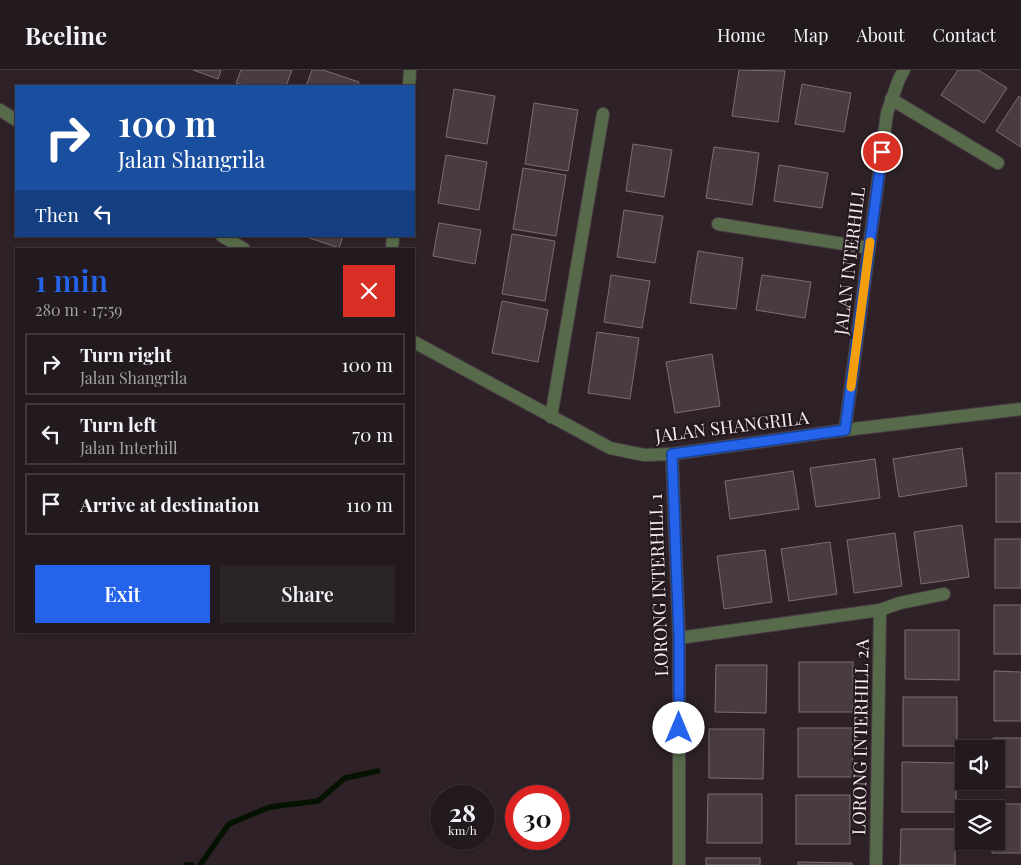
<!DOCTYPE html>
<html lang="en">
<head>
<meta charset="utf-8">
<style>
  :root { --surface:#221a1e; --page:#2a2327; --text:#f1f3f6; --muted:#a2a1a4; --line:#3f383c; --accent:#2563eb }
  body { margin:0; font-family:"Playfair Display",serif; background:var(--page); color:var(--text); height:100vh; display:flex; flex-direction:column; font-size:19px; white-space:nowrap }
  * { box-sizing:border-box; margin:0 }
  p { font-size:16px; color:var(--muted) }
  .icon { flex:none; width:28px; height:28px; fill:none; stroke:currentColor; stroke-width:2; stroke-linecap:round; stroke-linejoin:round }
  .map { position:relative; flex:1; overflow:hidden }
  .panel { position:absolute; left:15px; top:178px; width:400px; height:385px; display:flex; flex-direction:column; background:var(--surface); border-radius:0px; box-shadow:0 1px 4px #0004,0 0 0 1px var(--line) }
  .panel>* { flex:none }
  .top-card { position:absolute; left:15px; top:15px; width:400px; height:152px; border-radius:0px; box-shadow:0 1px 4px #0004,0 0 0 1px var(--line); background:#1a4fa0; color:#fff; overflow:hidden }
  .buttons { position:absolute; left:955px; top:670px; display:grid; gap:10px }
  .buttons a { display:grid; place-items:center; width:50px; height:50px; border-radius:0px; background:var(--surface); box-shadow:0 1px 4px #0004,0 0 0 1px var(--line); font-size:25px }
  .speed { position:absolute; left:430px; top:715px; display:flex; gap:10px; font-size:25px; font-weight:700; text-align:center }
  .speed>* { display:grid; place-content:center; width:65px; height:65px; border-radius:50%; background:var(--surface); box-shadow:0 1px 4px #0004,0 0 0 1px var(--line); line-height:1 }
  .speed small { font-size:12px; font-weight:400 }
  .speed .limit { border:8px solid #d22; background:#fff; color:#111 }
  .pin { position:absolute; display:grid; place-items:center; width:42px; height:42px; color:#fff; margin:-21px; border:2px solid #fff; border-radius:50%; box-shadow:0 1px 5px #0007 }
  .me { position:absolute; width:55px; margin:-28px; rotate:0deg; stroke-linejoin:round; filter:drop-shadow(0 0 4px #0008) }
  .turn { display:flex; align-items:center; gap:18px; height:105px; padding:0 20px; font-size:22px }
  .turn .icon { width:65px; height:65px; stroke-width:2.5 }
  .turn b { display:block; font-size:35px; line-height:42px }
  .then { display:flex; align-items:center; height:48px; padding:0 20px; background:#0003; gap:10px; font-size:19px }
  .round { display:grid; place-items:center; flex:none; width:52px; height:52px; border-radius:0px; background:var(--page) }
  .overview { display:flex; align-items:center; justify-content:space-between; height:85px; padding:0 20px }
  h1 { font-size:30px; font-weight:600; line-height:38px; color:var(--accent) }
  .cta { display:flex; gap:10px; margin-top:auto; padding:10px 20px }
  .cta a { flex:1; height:58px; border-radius:0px; background:var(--accent); color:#fff; font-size:20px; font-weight:600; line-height:58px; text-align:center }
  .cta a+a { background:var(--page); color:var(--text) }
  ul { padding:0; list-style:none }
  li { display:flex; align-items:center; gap:15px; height:62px; margin:0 10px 8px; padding:0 10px; border:2px solid var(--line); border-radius:0px }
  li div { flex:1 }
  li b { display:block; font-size:19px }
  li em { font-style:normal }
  header { display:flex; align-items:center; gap:30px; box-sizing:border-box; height:70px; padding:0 25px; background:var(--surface); border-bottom:1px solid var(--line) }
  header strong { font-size:24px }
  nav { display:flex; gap:28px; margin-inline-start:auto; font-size:18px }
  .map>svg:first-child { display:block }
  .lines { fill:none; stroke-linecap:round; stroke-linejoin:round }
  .stream { stroke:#051200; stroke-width:5.5 }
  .building { fill:#493b42; stroke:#7c6d74 }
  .minor-casing { stroke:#4a3f44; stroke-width:14 }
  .minor { stroke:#576b4b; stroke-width:12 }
  .route-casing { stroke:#184099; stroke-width:12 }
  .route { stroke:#2563eb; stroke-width:9 }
  .slow { stroke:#f59e0b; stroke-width:9 }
  .labels { text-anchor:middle; stroke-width:4.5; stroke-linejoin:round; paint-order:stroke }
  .street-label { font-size:18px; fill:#f7eef2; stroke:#24191e }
</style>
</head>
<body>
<header>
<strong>Beeline</strong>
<nav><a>Home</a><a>Map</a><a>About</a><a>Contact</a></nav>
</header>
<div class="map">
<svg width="1021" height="795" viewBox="0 0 1021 795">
  <rect width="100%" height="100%" fill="#2e2228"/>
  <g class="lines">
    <!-- stream -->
    <g class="stream">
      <polyline points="186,795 192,795"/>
      <polyline points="200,795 229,754 270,737 318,731 345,708 378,701"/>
    </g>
  </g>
  <!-- building -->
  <g class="building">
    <polygon points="193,0 221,0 218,9"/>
    <polygon points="241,0 292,0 286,16 246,16 236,13"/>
    <polygon points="312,0 323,0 359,12 358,16 306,16"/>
    <polygon points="739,0 785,1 778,52 732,46"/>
    <polygon points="958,0 978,0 1007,18 984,53 941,25"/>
    <polygon points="802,14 851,23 844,62 795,54"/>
    <polygon points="454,19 495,26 487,74 446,67"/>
    <polygon points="1019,26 1021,28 1021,77 996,61"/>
    <polygon points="534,33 578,40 568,101 525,94"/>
    <polygon points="633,74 672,80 664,127 626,121"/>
    <polygon points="714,77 759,83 752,135 706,128"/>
    <polygon points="446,85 487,92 479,140 438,133"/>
    <polygon points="779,95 828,103 822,138 774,131"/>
    <polygon points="523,98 566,105 556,166 513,159"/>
    <polygon points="624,140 663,146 655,193 617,187"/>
    <polygon points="439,153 481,160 475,194 433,186"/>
    <polygon points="512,164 555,171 545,231 502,224"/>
    <polygon points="304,166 343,166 339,178"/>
    <polygon points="698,181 743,188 736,239 690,233"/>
    <polygon points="611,205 650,211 642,258 604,252"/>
    <polygon points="762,205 811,212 805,248 756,240"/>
    <polygon points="502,231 548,240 538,292 492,283"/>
    <polygon points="597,262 639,268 630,329 588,323"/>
    <polygon points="712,284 720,336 675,343 666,292"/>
    <polygon points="962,378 967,416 899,427 893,389"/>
    <polygon points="875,389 880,428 816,437 810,398"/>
    <polygon points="793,401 799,439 730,449 725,411"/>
    <rect x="996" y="403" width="25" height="49"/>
    <polygon points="962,455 969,507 921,514 914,462"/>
    <polygon points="895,463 902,516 854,523 847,470"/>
    <rect x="995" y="469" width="26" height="49"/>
    <polygon points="830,472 837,524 789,531 781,479"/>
    <polygon points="765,480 772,532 724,539 717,486"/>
    <rect x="994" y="535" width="27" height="49"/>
    <polygon points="905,560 959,560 959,610 905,609"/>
    <rect x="799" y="592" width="54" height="50"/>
    <polygon points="716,595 767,595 766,643 715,642"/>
    <polygon points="994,601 1021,602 1021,651 994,651"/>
    <rect x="903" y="627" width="54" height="49"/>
    <polygon points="798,658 853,658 852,707 798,707"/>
    <polygon points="709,659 764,659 763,709 709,708"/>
    <polygon points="993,668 1021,668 1021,717 992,717 992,711 996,711 996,679 993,679"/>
    <polygon points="902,692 956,693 956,742 902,742"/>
    <polygon points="708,724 762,724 762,773 707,773"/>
    <rect x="796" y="725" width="54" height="49"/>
    <polygon points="992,734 1021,734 1021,783 992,783 992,771 996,771 996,739 992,739"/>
    <polygon points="901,759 955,759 955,795 900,795"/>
    <rect x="706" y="788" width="54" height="7"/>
    <polygon points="798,792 852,793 852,795 798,795"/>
  </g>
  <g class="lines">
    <!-- minor casing -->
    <g class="minor-casing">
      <g id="minor">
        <polyline points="409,16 410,0"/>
        <polyline points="891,29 998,93"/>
        <polyline points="0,40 16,50"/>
        <polyline points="718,154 869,178"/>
        <polyline points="222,166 244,179"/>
        <polyline points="392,179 393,166"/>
        <polyline points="414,272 610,378 644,385 672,384 845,360 1021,339"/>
        <polyline points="551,347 603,44"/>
        <polyline points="845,360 887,43 899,9 904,0"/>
        <polyline points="672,384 679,568 679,795"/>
        <polyline points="679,568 880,540 900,533 944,524"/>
        <polyline points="876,795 880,540"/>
      </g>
    </g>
    <!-- minor -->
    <use href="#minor" class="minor"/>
  </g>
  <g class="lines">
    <!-- route casing -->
    <g class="route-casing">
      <polyline id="route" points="679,658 679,568 672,384 845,360 882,82"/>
    </g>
    <!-- route -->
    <use href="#route" class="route"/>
    <!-- slow -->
    <polyline class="slow" points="851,317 870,172"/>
  </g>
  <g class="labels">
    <!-- street labels -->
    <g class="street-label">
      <text transform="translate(850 191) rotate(-83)" y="6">JALAN INTERHILL</text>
      <text transform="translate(732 357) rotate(-7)" y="6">JALAN SHANGRILA</text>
      <text transform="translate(659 515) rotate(-92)" y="6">LORONG INTERHILL 1</text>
      <text transform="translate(861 667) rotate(-89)" y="6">LORONG INTERHILL 2A</text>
    </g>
  </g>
</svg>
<div class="buttons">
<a><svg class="icon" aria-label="sound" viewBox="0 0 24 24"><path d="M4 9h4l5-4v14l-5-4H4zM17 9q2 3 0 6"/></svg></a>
<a><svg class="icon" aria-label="layers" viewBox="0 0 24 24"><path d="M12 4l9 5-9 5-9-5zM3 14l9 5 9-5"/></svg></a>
</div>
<div class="speed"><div>28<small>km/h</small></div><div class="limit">30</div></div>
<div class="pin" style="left:882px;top:82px;background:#d93025"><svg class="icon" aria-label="arrive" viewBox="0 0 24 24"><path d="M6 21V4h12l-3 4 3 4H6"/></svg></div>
<svg class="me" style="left:679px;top:658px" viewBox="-20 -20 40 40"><circle r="19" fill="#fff"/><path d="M0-13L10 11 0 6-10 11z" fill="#2563eb"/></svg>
<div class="top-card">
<div class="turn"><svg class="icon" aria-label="right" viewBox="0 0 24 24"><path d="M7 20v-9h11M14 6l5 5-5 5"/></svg><div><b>100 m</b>Jalan Shangrila</div></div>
<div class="then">Then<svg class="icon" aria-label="left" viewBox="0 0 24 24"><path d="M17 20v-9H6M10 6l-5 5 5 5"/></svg></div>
</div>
<section class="panel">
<div class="overview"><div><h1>1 min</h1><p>280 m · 17:59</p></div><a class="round" style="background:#d93025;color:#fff"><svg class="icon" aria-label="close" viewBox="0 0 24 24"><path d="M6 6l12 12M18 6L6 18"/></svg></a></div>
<ul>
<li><svg class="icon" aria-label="right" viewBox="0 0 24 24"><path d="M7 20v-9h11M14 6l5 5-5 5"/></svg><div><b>Turn right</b><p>Jalan Shangrila</p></div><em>100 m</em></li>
<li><svg class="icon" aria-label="left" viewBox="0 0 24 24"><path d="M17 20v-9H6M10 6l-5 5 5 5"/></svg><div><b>Turn left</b><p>Jalan Interhill</p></div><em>70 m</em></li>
<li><svg class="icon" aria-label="arrive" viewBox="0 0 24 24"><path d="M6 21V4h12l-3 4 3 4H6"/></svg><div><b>Arrive at destination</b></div><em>110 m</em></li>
</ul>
<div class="cta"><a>Exit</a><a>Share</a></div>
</section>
</div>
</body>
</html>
